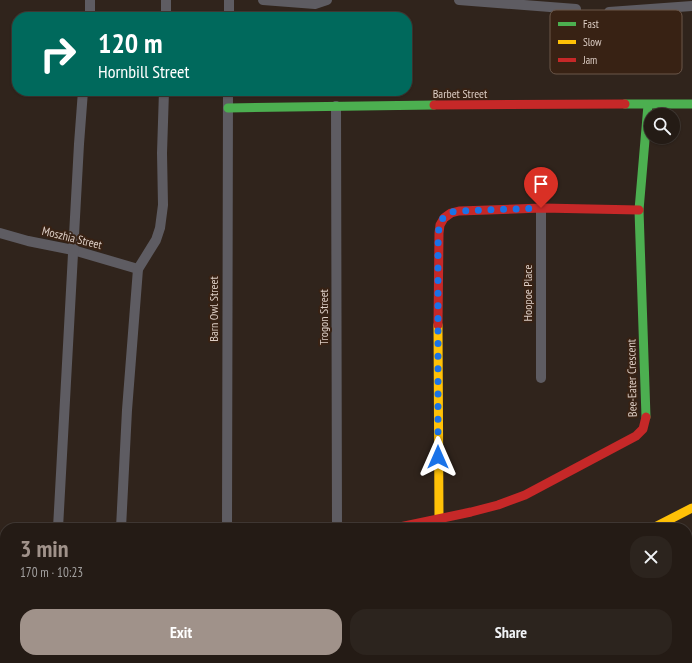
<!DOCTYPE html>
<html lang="en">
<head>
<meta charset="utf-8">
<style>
  :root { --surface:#241b15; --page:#2c241e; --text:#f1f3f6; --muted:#a3a1a0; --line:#413934; --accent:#a0928a }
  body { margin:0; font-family:"PT Sans Narrow",sans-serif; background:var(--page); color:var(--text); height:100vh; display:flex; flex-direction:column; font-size:15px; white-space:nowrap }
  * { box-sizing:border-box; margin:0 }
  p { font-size:13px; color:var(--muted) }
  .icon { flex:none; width:22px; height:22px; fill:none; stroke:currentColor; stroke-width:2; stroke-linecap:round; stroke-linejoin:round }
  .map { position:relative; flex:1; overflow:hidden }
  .side { position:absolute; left:0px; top:523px; width:692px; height:140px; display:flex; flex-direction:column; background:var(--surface); border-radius:16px 16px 0 0; box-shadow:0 1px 3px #0004,0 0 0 1px var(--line) }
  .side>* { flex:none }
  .guide { position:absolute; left:12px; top:12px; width:400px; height:84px; border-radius:16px; box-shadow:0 1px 3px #0004,0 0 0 1px var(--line); background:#00695c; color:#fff; overflow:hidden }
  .controls { position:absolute; left:644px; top:108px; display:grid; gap:8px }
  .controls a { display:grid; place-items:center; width:36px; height:36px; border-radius:50%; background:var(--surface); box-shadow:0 1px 3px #0004,0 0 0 1px var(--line); font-size:20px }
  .pin { position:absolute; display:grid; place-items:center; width:34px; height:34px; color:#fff; margin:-41px -17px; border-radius:50% 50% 50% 0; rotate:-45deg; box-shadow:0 0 4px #0007 }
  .pin .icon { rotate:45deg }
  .me { position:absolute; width:44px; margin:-22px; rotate:0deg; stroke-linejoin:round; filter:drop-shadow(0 0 3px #0008) }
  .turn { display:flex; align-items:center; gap:14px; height:84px; padding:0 20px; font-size:18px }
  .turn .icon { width:52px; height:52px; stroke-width:2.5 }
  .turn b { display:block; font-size:28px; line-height:34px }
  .round { display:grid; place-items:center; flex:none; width:42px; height:42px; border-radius:16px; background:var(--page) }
  .head { display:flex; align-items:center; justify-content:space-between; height:68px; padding:0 20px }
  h1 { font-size:24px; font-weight:600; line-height:30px; color:var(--accent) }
  .action { display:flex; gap:8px; margin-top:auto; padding:8px 20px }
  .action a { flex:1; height:46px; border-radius:16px; background:var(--accent); color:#fff; font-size:16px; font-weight:600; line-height:46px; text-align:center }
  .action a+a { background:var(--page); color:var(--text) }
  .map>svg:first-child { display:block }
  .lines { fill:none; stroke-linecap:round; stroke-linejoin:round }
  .street { stroke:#5e5c62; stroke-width:10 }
  .fast { stroke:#4caf50; stroke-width:9 }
  .slow { stroke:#ffc107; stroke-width:9 }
  .jam { stroke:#c62828; stroke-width:9 }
  .route { stroke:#1a73e8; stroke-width:7; stroke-dasharray:0 12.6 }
  .labels { text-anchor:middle; stroke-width:4; stroke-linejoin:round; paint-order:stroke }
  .street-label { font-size:12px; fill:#ddcec5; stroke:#382214 }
  .key { fill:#382214; stroke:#6a5649; stroke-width:1 }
  .key-label { font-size:11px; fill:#ddcec5 }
</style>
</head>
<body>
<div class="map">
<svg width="692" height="663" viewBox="0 0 692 663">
  <rect width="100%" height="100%" fill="#30241c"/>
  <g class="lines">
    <!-- street -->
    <g class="street">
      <polyline points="263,0 315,4 327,0"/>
      <polyline points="459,0 576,9"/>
      <polyline points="609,12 692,6"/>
      <polyline points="90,17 90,0"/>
      <polyline points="166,17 166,0"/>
      <polyline points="229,17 229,0"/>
      <polyline points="336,106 337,528"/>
      <polyline points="0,233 28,241 73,250 138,269"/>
      <polyline points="541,378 541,208"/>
      <polyline points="58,528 79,144 83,91"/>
      <polyline points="121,528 127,410 138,269 156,240 160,228 163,205 162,153 164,91"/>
      <polyline points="227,528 228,91"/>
      <polyline points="687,590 692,588"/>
      <polyline points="52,663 52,658"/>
      <polyline points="115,663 115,658"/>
      <polyline points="548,663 557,658"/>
    </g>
    <!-- fast -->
    <g class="fast">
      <polyline points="625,104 692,104"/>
      <polyline points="228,108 434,105"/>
      <polyline points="646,417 639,210 648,105"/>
    </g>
    <!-- slow -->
    <g class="slow">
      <polyline points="438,325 439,519"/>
      <polyline points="653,528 692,508"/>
      <polyline points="392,663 406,658"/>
    </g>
    <!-- jam -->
    <g class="jam">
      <polyline points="434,105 625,104"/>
      <polyline points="438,325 439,233 440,225 444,218 451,213 459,211 542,208 639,210"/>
      <polyline points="395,528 471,512 498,505 525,495 636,436 643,429 646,417"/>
    </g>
  </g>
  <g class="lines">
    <!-- route -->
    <path class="route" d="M438 457V246C439 229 436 216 456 211L541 208"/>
  </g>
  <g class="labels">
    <!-- street labels -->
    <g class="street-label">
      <text x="460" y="98">Barbet Street</text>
      <text transform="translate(72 238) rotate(14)" y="4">Moszhia Street</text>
      <text transform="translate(528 293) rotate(-90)" y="4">Hoopoe Place</text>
      <text transform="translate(214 309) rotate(-90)" y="4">Barn Owl Street</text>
      <text transform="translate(324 317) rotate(-90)" y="4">Trogon Street</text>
      <text transform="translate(632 378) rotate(-91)" y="4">Bee-Eater Crescent</text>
    </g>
  </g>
  <!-- legend -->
  <rect x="550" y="10" width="132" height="64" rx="6" class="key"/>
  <rect x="558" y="22" width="18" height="4" fill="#4caf50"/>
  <rect x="558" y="40" width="18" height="4" fill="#ffc107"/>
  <rect x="558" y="58" width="18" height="4" fill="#c62828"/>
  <g class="key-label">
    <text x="583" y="28">Fast</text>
    <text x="583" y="46">Slow</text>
    <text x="583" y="64">Jam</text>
  </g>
</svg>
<div class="controls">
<a><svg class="icon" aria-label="search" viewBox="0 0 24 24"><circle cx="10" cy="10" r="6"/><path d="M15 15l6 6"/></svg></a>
</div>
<div class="pin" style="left:541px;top:208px;background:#d93025"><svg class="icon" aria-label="arrive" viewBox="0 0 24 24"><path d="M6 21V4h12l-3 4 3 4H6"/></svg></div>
<svg class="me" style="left:438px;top:457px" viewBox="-20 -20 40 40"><path d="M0-17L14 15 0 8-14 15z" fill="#1a73e8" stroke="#fff" stroke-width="4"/></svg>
<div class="guide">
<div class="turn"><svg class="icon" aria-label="right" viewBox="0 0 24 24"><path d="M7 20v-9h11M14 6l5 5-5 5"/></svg><div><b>120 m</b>Hornbill Street</div></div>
</div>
<section class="side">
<div class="head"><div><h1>3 min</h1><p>170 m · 10:23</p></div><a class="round"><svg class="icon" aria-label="close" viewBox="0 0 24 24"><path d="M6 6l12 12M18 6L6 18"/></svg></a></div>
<div class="action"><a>Exit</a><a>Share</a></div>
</section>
</div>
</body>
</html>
